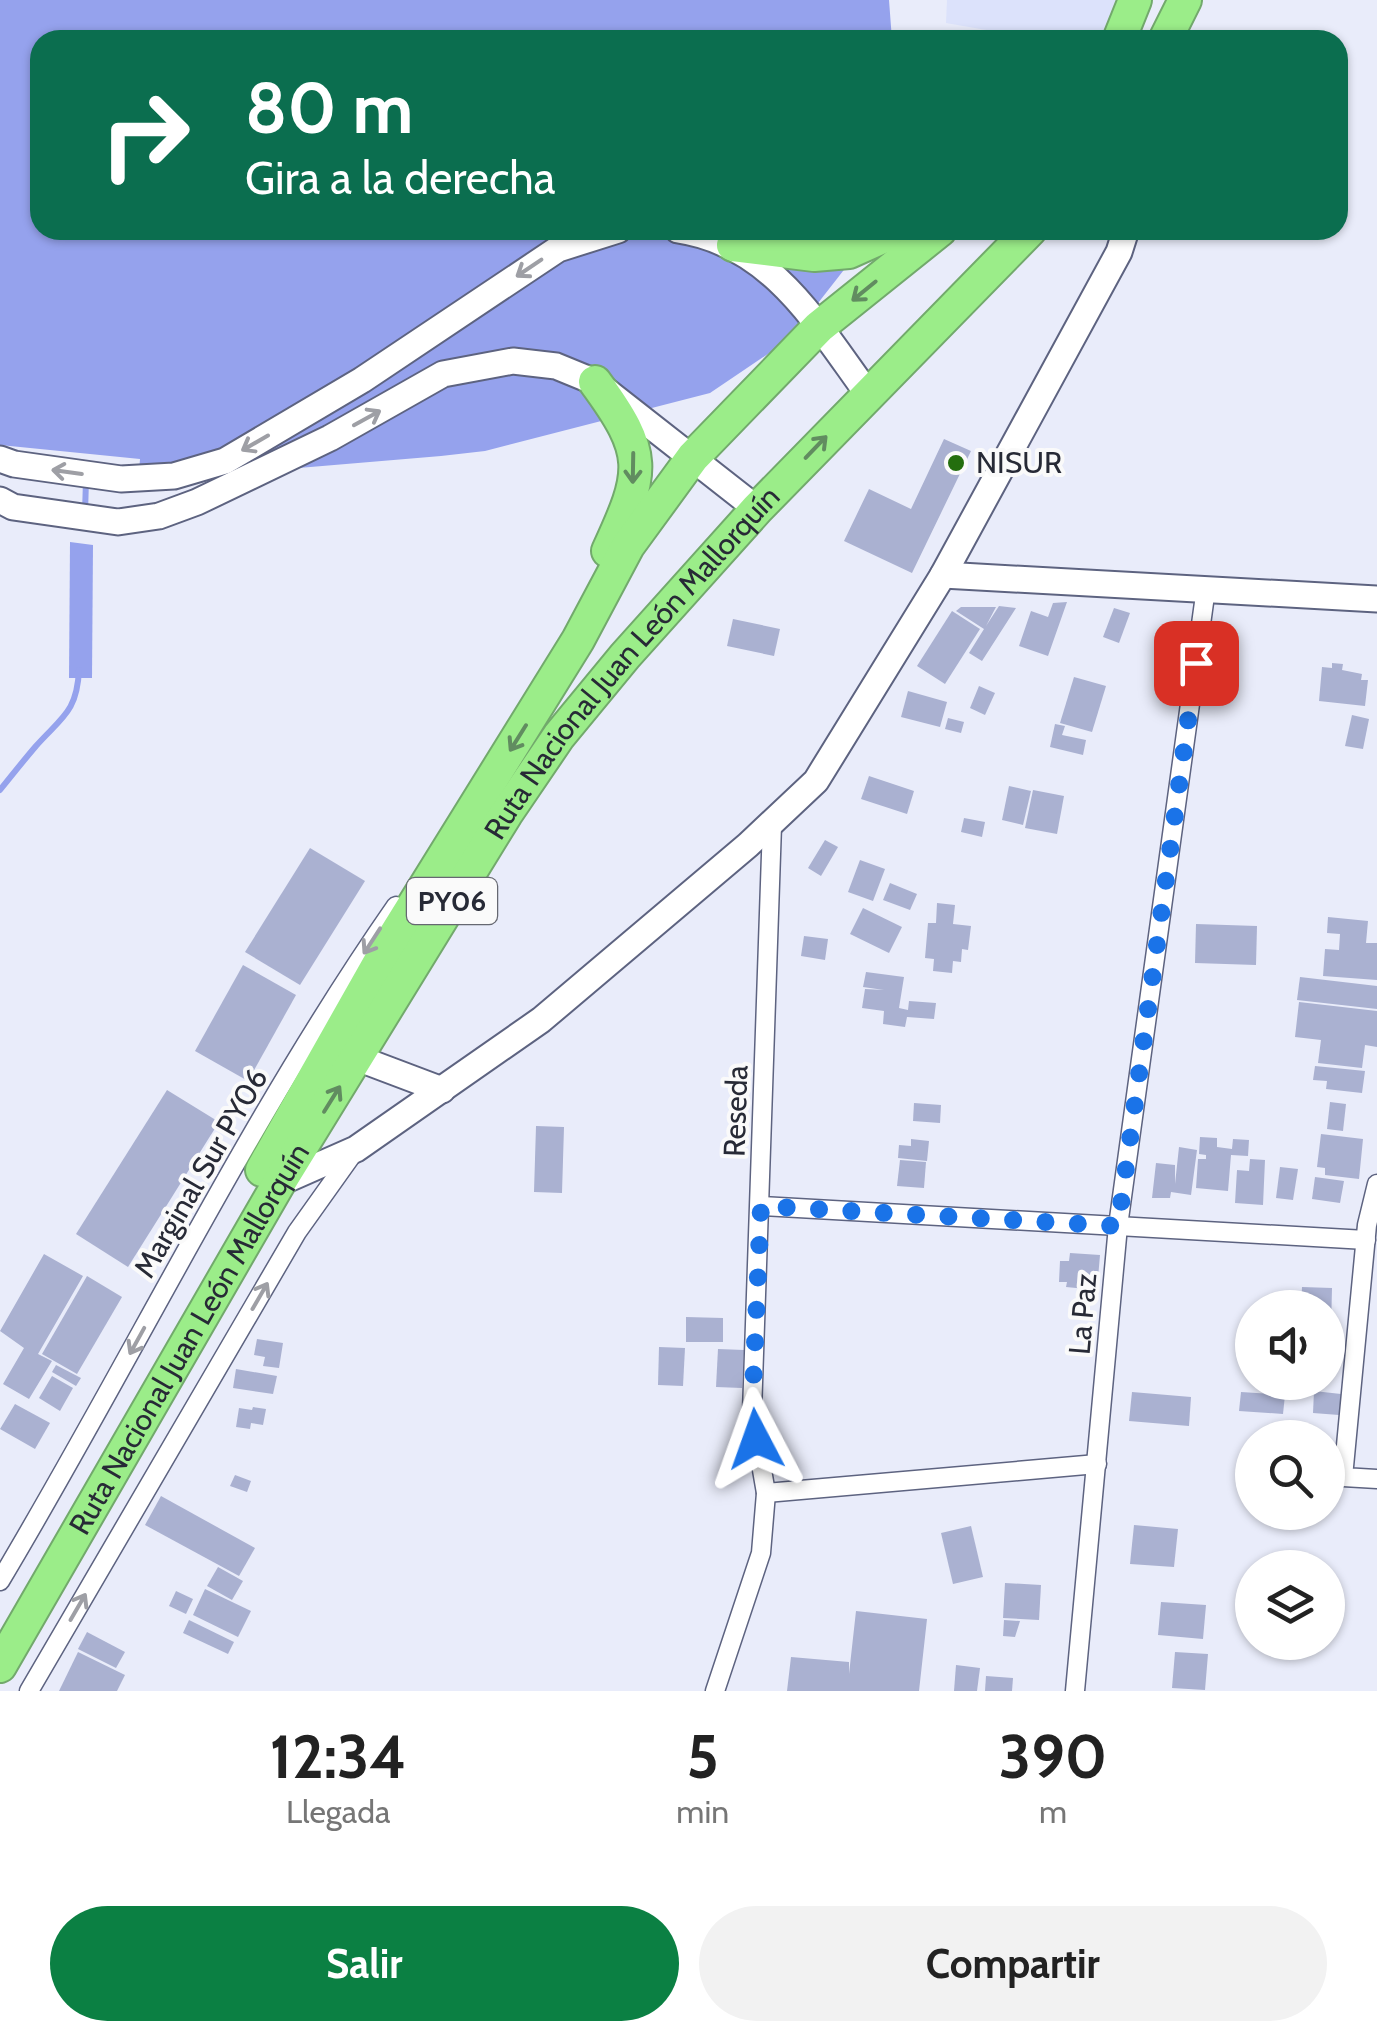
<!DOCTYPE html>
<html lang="es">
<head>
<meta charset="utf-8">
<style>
  :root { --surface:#fff; --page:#f2f2f2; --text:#222; --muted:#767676; --accent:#0b8043 }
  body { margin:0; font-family:Cabin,sans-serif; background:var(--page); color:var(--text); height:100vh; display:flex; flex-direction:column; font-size:38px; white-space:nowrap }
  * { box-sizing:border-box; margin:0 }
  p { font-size:32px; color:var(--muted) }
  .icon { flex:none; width:55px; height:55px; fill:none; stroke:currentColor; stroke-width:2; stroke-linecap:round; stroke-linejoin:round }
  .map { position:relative; height:1691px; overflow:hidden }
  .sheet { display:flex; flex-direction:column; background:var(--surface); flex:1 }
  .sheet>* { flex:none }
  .top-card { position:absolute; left:30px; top:30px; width:1318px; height:210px; border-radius:30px; box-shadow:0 2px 8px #0004; background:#0b6e4f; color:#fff; overflow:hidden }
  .controls { position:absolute; left:1235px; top:1290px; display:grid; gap:20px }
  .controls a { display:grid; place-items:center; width:110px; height:110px; border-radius:50%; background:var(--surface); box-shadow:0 2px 8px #0004; font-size:50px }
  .pin { position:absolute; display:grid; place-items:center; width:85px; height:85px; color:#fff; margin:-42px; border-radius:20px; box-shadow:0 5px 15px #0006 }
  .me { position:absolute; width:110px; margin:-55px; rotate:356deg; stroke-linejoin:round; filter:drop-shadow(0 0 8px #0008) }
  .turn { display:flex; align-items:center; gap:35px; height:210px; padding:0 50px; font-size:45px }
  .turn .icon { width:130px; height:130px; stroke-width:2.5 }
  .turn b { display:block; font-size:70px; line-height:85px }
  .eta { display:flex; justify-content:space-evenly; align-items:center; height:170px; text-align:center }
  .eta b { font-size:60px; font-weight:700; line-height:70px }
  .primary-button { display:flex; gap:20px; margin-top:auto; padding:20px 50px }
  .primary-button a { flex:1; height:115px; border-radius:60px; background:var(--accent); color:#fff; font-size:40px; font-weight:700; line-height:115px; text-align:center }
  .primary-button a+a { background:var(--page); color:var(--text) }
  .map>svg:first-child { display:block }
  .built { fill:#dce2fb }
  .water { fill:#95a2ed }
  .pier { fill:#e9ecfa }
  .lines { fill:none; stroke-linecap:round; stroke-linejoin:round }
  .stream { stroke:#95a2ed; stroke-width:6 }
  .building { fill:#aab1d1 }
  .street-casing { stroke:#5d6380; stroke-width:21 }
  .secondary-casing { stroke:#5d6380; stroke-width:29 }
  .highway-casing { stroke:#72a96c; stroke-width:36 }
  .street { stroke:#fff; stroke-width:18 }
  .secondary { stroke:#fff; stroke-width:25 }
  .highway { stroke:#9bed89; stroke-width:32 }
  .oneway { stroke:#9e9fa5 }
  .oneway2 { stroke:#618c60 }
  .route { stroke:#1a73e8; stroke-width:18; stroke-dasharray:0 32.4 }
  .poi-dot { fill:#246e0e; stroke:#fafafa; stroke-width:4 }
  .labels { text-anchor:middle; stroke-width:8; stroke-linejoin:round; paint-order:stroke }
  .shield { fill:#fafafa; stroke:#666871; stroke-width:2.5 }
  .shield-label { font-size:28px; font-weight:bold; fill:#272a36 }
  .poi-label { font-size:30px; fill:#272a36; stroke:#fafafa; text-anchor:start }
  .street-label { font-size:30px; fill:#272a36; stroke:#fafafa }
</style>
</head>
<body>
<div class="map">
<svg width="1377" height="1691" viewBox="0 0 1377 1691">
  <rect width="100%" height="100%" fill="#e9ecfa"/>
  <!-- built -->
  <polygon class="built" points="947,0 1121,0 1101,40 1043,40 946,23"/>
  <!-- water -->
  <g class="water">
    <polygon points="0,0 889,0 892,40 40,40 40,230 875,230 790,339 710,393 485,451 441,456 95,485 0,470"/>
    <polygon points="70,542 93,545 92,678 69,678"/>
  </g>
  <!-- pier -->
  <polygon class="pier" points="0,445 140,459 138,486 95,490 0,475"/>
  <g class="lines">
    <!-- stream -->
    <g class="stream">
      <polyline points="85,513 86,480"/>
      <path d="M0 790C12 775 24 760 36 746 62 717 77 712 79 670"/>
    </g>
  </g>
  <!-- building -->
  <g class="building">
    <polygon points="944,439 971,451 912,573 844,541 869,489 911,509"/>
    <polygon points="1067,602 1048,656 1019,646 1031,611 1048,617 1053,603"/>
    <polygon points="999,606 1016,608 982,661 969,653 984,629 956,611 961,607 996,607 986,626"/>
    <polygon points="1114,608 1130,613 1119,643 1103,637"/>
    <polygon points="952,611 980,629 945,684 917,666"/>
    <polygon points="733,619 780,629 774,656 727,646"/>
    <polygon points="1332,663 1343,664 1342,670 1362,674 1361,680 1368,680 1365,706 1319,701 1322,667 1332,668"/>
    <polygon points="1074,677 1106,686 1092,732 1060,723"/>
    <polygon points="979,686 995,693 985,715 970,708"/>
    <polygon points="908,691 947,702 940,727 901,717"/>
    <polygon points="1352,715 1369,719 1363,749 1345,746"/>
    <polygon points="948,718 964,722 961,733 945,729"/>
    <polygon points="1055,724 1065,726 1062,735 1086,740 1083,755 1050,747"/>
    <polygon points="869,776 914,791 907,814 861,799"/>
    <polygon points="1009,786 1031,791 1023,825 1002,820"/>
    <polygon points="1033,790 1064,796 1057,834 1025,828"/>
    <polygon points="964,818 985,822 982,837 961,832"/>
    <polygon points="825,840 838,847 821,876 808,868"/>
    <polygon points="310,848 365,881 300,985 245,952"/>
    <polygon points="860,860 885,869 873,901 848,892"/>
    <polygon points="890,883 917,894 910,910 883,900"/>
    <polygon points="937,903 955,905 953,924 971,926 968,950 962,949 961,962 953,961 952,973 933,971 934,959 925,958 928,923 936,923"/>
    <polygon points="863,908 902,927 889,953 850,934"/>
    <polygon points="1328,917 1368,921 1366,943 1377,943 1377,980 1323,976 1325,949 1339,950 1340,934 1327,933"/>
    <polygon points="1196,924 1257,926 1256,965 1195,963"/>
    <polygon points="804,936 828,939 825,960 801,956"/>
    <polygon points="243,965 296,995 248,1081 195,1051"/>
    <polygon points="866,972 904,977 899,1008 908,1010 909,1001 936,1003 934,1019 907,1017 905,1027 883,1024 884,1011 862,1008 865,989 884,990 863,987"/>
    <polygon points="1300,977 1377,986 1377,1009 1297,1000"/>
    <polygon points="1299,1002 1377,1011 1377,1047 1365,1045 1362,1068 1318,1063 1321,1040 1295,1037"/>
    <polygon points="1315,1066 1365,1071 1362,1093 1326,1089 1327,1081 1313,1080"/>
    <polygon points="167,1090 219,1122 128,1267 76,1234"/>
    <polygon points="1330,1102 1346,1104 1343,1131 1327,1129"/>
    <polygon points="914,1103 941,1105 940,1123 913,1121"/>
    <polygon points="536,1126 564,1127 562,1193 534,1192"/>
    <polygon points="1321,1134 1363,1139 1359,1179 1325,1175 1325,1168 1317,1167"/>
    <polygon points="1200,1137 1217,1138 1217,1147 1232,1149 1233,1139 1249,1140 1248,1156 1231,1155 1228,1191 1196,1188 1198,1159 1206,1159 1206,1155 1199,1154"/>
    <polygon points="911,1139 929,1141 927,1161 898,1158 899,1145 911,1146"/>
    <polygon points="1179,1147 1197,1150 1191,1195 1171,1192 1170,1198 1152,1198 1156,1163 1175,1165 1175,1184"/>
    <polygon points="1250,1159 1265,1160 1263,1205 1235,1203 1237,1170 1249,1171"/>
    <polygon points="900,1160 926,1162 924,1188 897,1186"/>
    <polygon points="1280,1167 1298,1169 1293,1200 1276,1198"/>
    <polygon points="1315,1177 1344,1181 1340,1203 1312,1199"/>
    <polygon points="1070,1253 1100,1255 1097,1290 1066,1287 1067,1282 1059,1282 1060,1261 1069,1261"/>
    <polygon points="44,1254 83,1276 38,1354 52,1361 29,1399 3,1384 24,1348 0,1331"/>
    <polygon points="87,1276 122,1297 77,1374 42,1354"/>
    <polygon points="1302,1287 1332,1288 1331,1329 1328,1329 1328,1308 1301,1308"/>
    <polygon points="686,1317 723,1318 723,1342 686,1342"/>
    <polygon points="257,1339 283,1343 279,1368 263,1366 265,1357 254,1355"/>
    <polygon points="659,1347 685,1348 683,1386 658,1385"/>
    <polygon points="718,1349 744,1350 742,1388 716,1387"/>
    <polygon points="56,1365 81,1378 76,1386 52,1372"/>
    <polygon points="236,1369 277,1376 273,1394 233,1388"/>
    <polygon points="52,1376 73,1388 60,1411 39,1398"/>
    <polygon points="1314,1391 1341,1394 1339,1415 1313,1413"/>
    <polygon points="1132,1392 1191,1397 1189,1426 1129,1421"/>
    <polygon points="1241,1392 1285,1395 1283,1414 1239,1411"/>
    <polygon points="15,1404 50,1423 35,1449 0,1429"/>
    <polygon points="253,1407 266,1409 263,1425 251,1423 250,1429 236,1427 239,1408 252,1410"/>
    <polygon points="235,1475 251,1481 247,1492 230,1486"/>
    <polygon points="161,1496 255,1548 239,1576 145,1525"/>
    <polygon points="1134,1525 1178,1529 1174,1567 1130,1564"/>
    <polygon points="971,1526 983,1577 953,1584 941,1533"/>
    <polygon points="218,1567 243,1581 232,1600 207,1586"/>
    <polygon points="1005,1583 1041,1585 1039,1620 1003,1618"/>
    <polygon points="205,1589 251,1611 238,1637 193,1615"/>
    <polygon points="176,1591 193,1599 186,1614 169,1606"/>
    <polygon points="1161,1602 1206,1605 1203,1639 1158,1635"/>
    <polygon points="856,1611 927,1619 919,1691 787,1691 791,1657 849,1662 849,1674"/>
    <polygon points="189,1620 234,1642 228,1654 183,1633"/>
    <polygon points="1004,1620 1020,1621 1015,1637 1003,1636"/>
    <polygon points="87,1632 125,1652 116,1668 78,1649"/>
    <polygon points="78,1652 125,1675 117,1691 59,1691"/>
    <polygon points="1175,1652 1208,1654 1205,1690 1172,1688"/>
    <polygon points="956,1665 980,1668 977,1691 954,1691"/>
    <polygon points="986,1676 1013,1678 1012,1691 985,1691"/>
  </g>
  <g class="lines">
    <!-- street casing -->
    <g class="street-casing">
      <g id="street">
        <polyline points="1377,1184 1367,1225 1343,1477 1377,1479"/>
        <polyline points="761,1206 1366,1240"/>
        <polyline points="766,1493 1097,1464"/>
        <path d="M0 1581C134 1357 247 1120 396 906"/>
        <polyline points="29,1691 297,1232 354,1152"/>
        <polyline points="715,1691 761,1553 766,1493 752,1412 772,825"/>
        <polyline points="1075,1691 1118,1226 1206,588"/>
      </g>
    </g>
    <!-- secondary casing -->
    <g class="secondary-casing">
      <g id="secondary">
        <path d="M678 230C772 244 816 323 868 394"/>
        <polyline points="0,459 14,464 121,479 174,476 225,461 362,380 558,249 618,230"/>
        <polyline points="0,500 13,507 118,522 159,516 197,502 330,438 443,374 513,361 556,366 595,382 757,509"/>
        <polyline points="943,575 1377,599"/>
        <polyline points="344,1053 442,1090"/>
        <polyline points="279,1183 356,1149 541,1020 748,845 816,781 943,575 1119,252 1126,230"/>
      </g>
    </g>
    <!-- highway casing -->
    <g class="highway-casing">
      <g id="highway">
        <polyline points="1119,40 1135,0"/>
        <polyline points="1165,40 1185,0"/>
        <polyline points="733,245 814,255 849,252 898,230"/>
        <path d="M595 382C648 454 645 471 608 551"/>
        <polyline points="262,1170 392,940 578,640 628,546 693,457 819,327 940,230"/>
        <path id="s1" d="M0 1666 279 1183 506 814 559 736 625 656 757 509 1030 230"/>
      </g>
    </g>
    <!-- street -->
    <use href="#street" class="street"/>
    <!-- secondary -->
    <use href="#secondary" class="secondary"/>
    <!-- highway -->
    <use href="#highway" class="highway"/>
  </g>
  <!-- one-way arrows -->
  <defs><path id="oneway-shaft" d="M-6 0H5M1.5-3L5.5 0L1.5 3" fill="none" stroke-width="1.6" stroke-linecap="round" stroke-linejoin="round" transform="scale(2.5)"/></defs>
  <g class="oneway">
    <use href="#oneway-shaft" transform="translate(529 268) rotate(146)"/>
    <use href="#oneway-shaft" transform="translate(367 418) rotate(-29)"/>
    <use href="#oneway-shaft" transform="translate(255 443) rotate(150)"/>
    <use href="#oneway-shaft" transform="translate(67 472) rotate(-172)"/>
    <use href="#oneway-shaft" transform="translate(372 941) rotate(123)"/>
    <use href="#oneway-shaft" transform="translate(260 1296) rotate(-60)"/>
    <use href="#oneway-shaft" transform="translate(137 1341) rotate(119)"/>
    <use href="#oneway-shaft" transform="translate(78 1607) rotate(-60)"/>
  </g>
  <g class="oneway2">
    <use href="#oneway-shaft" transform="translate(864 291) rotate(141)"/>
    <use href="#oneway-shaft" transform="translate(816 447) rotate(-46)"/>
    <use href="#oneway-shaft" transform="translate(633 468) rotate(91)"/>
    <use href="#oneway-shaft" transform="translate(518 738) rotate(122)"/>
    <use href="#oneway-shaft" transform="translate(332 1099) rotate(-58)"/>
  </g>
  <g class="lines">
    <!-- route -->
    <polyline class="route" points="756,1439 752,1412 761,1206 1118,1226 1196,663"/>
  </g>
  <!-- markers -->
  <circle class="poi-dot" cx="956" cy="463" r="10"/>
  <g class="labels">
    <!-- shield labels -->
    <rect class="shield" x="407" y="878" width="90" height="46" rx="8"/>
    <g class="shield-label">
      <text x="452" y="911">PY06</text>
    </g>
    <!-- poi labels -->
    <g class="poi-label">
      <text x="976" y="473">NISUR</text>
    </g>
    <!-- street labels -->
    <g class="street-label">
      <text dy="10" stroke="none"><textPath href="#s1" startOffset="1188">Ruta Nacional Juan León Mallorquín</textPath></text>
      <text transform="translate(736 1111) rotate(-88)" y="10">Reseda</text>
      <text transform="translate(201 1173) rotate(-60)" y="10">Marginal Sur PY06</text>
      <text transform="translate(1083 1314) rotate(-85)" y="10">La Paz</text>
      <text dy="10" stroke="none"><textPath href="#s1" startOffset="378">Ruta Nacional Juan León Mallorquín</textPath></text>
    </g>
  </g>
</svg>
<div class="controls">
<a><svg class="icon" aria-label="sound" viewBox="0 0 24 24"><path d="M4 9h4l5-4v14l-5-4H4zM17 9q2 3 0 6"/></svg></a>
<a><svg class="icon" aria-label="search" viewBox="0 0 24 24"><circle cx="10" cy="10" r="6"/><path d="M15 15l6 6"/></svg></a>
<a><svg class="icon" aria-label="layers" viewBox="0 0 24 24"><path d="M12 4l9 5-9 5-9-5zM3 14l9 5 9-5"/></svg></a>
</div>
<div class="pin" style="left:1196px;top:663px;background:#d93025"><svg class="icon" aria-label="arrive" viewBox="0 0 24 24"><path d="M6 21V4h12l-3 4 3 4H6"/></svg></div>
<svg class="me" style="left:756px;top:1439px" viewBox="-20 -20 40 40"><path d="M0-17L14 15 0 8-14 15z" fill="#1a73e8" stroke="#fff" stroke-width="4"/></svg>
<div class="top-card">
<div class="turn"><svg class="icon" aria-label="right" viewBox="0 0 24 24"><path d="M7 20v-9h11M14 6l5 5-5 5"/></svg><div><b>80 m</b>Gira a la derecha</div></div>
</div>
</div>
<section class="sheet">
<div class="eta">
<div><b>12:34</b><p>Llegada</p></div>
<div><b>5</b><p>min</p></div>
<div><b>390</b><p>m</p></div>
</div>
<div class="primary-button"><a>Salir</a><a>Compartir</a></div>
</section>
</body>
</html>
